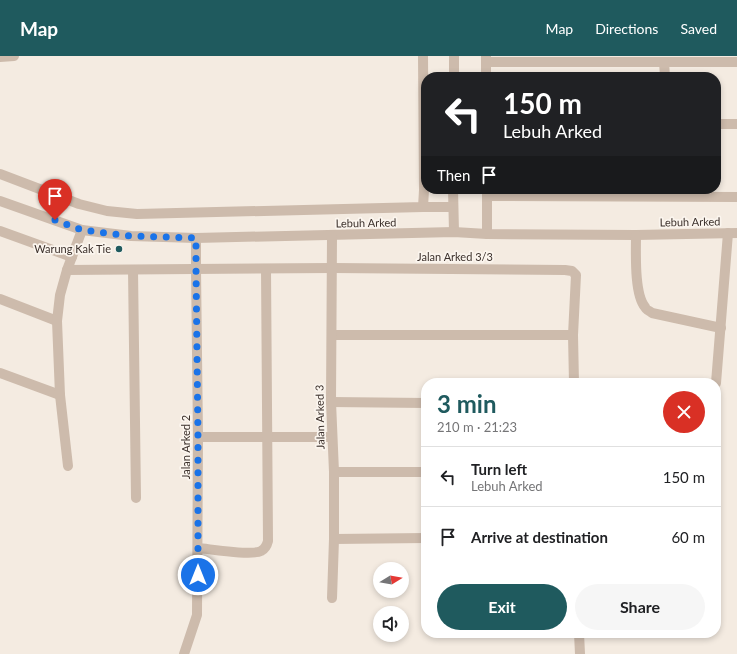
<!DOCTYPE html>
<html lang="en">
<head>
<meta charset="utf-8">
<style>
  :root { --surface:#fff; --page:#f6f6f6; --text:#202124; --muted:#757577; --line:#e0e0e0; --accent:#1f5a5e }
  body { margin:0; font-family:Lato,sans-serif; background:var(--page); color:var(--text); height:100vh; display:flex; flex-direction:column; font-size:15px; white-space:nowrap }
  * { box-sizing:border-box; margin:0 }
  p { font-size:13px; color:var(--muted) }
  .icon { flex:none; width:22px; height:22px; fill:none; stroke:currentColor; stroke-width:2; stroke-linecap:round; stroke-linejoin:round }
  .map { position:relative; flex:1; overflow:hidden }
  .sheet { position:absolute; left:421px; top:322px; width:300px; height:260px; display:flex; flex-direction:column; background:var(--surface); border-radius:16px; box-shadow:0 2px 6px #0003 }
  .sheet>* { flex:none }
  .guide { position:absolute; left:421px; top:16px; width:300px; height:122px; border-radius:16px; box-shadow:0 2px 6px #0003; background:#202124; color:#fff; overflow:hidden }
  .needle { width:26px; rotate:79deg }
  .controls { position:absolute; left:373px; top:506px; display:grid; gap:8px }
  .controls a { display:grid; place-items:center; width:36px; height:36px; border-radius:50%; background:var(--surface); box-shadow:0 2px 6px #0003; font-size:20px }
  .pin { position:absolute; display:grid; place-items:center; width:34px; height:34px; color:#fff; margin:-41px -17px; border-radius:50% 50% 50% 0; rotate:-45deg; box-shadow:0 0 4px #0007 }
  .pin .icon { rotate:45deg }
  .me { position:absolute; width:44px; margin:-22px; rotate:0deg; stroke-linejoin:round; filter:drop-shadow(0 0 3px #0008) }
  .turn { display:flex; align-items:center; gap:14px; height:84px; padding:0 16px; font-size:18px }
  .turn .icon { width:52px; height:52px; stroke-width:2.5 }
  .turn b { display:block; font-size:28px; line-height:34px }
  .then { display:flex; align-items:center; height:38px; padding:0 16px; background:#0003; gap:8px; font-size:15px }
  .round { display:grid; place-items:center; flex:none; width:42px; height:42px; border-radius:21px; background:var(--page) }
  .head { display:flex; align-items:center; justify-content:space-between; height:68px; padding:0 16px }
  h1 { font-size:24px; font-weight:700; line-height:30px; color:var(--accent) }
  .button { display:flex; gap:8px; margin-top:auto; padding:8px 16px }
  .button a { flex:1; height:46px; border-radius:24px; background:var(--accent); color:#fff; font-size:16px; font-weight:700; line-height:46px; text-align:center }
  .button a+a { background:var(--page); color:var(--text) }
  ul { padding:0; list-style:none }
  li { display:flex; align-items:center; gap:12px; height:60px; padding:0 16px; border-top:1px solid var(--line) }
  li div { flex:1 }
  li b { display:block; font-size:15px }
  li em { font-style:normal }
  header { display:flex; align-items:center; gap:24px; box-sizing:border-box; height:56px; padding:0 20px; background:var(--accent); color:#fff }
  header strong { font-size:19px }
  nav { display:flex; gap:22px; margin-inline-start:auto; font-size:14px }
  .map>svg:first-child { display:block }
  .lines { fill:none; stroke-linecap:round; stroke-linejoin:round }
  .minor { stroke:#cdbbac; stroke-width:10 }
  .route { stroke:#1a73e8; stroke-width:7; stroke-dasharray:0 12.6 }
  .poi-dot { fill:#1f5a5e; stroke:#fbf5ee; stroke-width:1.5 }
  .labels { text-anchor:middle; stroke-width:3.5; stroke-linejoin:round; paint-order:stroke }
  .street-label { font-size:11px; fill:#3b302b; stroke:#fbf5ee }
  .poi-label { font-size:11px; fill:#3b302b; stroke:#fbf5ee; text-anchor:end }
</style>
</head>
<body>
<header>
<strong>Map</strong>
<nav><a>Map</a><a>Directions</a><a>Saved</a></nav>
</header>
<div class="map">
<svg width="737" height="598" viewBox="0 0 737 598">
  <rect width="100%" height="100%" fill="#f4ebe1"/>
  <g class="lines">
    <!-- minor -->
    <g class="minor">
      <polyline points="0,1 14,0"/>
      <polyline points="486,6 737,6"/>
      <polyline points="664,6 665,21"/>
      <polyline points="454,21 454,0"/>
      <polyline points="486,21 486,0"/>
      <polyline points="716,68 737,68"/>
      <polyline points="0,118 79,148 107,155 137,158 423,151 424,134 423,0"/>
      <polyline points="453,133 454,176"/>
      <polyline points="487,133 487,178"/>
      <polyline points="487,140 737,141"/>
      <polyline points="0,145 82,174 131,180 196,182 454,176 487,178 636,179 737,177"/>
      <polyline points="423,151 453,151"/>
      <polyline points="0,175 72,201"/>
      <path d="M636 179C636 196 634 238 645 251 646 254 650 255 652 257L721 272"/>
      <polyline points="67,214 333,212 565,214 572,215 576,219 573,279 574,327"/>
      <polyline points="133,214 136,442"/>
      <polyline points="0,243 57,265"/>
      <polyline points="332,279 573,279"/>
      <polyline points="0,317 60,339"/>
      <polyline points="716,327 728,177"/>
      <polyline points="331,346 426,347"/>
      <polyline points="198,381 332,381"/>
      <polyline points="68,410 60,339 57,265 60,239 67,214 82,174"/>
      <polyline points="334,416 426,416"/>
      <polyline points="334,483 426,482"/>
      <path d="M198 492C210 493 252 500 261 495 265 493 267 489 268 485L266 213"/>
      <polyline points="332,542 334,483 334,416 331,346 332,180"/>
      <polyline points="579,577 580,598"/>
      <polyline points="184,598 197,559 198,381 196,213 196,182"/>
    </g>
  </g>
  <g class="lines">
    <!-- route -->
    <polyline class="route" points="55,164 82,174 130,180 196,182 196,213 198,381 198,519"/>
  </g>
  <!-- markers -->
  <circle class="poi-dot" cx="119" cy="193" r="4"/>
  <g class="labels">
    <!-- street labels -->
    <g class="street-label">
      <text transform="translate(690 166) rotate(-1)" y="4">Lebuh Arked</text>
      <text transform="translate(366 167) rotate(-1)" y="4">Lebuh Arked</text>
      <text x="455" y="205">Jalan Arked 3/3</text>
      <text transform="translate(320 361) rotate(-91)" y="4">Jalan Arked 3</text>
      <text transform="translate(186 391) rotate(-90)" y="4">Jalan Arked 2</text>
    </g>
    <!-- poi labels -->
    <g class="poi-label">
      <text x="111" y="197">Warung Kak Tie</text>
    </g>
  </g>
</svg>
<div class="controls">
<a><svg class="needle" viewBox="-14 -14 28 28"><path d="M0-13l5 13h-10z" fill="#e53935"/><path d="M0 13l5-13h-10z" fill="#757577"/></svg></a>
<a><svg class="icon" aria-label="sound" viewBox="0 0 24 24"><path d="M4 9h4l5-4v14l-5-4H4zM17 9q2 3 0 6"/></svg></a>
</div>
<div class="pin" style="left:55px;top:164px;background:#d93025"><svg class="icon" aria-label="arrive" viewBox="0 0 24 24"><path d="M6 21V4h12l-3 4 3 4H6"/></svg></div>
<svg class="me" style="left:198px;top:519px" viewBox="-20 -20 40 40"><circle r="17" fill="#1a73e8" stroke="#fff" stroke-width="3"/><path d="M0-11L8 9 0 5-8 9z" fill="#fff"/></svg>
<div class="guide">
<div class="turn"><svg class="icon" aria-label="left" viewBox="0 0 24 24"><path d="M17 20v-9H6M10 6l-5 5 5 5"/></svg><div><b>150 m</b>Lebuh Arked</div></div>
<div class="then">Then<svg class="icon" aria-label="arrive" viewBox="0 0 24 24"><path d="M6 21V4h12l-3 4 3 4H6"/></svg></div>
</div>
<section class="sheet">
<div class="head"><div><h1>3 min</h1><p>210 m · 21:23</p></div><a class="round" style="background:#d93025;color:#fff"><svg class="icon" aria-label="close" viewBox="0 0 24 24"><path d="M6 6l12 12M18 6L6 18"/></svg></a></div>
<ul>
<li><svg class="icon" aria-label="left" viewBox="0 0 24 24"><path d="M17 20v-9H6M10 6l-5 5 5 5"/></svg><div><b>Turn left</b><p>Lebuh Arked</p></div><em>150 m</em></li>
<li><svg class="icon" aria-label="arrive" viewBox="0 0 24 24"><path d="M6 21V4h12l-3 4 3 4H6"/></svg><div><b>Arrive at destination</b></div><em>60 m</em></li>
</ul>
<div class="button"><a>Exit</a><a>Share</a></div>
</section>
</div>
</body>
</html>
